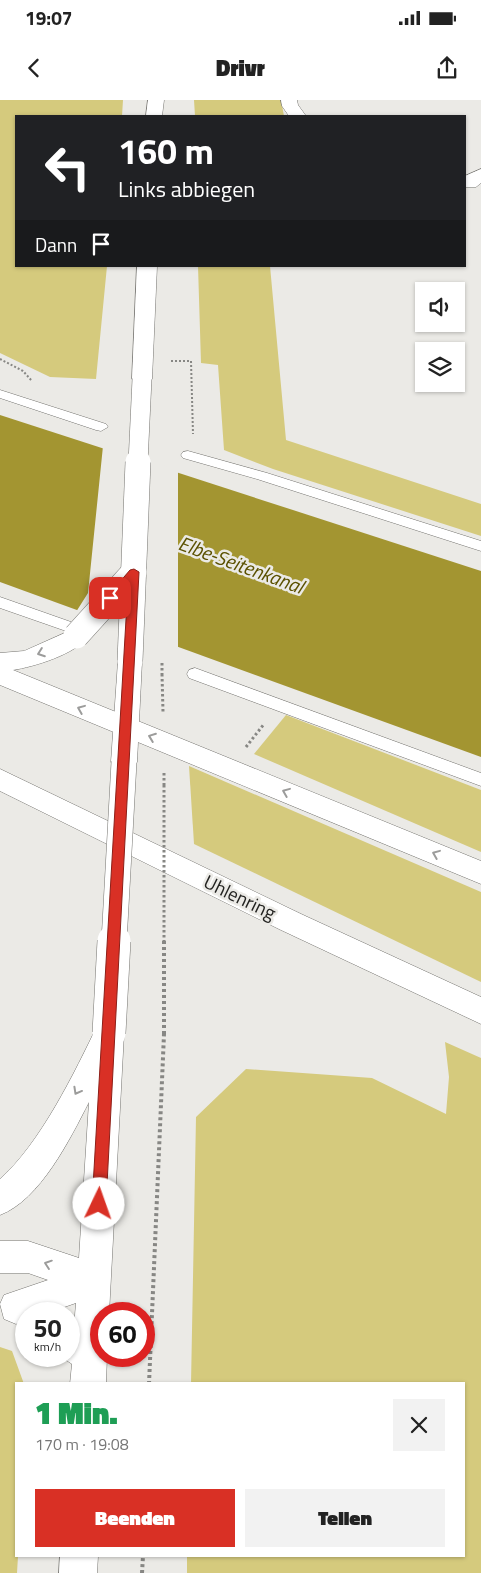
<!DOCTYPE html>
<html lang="de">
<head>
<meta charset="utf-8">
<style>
  :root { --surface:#fff; --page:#f2f2f2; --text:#222; --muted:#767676; --accent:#d93025 }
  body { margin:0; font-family:"Titillium Web",sans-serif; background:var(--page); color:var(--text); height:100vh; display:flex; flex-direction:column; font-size:19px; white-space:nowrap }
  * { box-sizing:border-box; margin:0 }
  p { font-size:16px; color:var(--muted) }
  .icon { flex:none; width:28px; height:28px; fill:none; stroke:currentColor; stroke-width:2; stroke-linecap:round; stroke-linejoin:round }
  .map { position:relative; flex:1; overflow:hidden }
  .details { position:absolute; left:15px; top:1282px; width:450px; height:175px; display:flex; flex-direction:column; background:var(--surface); border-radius:0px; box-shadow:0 1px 4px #0004 }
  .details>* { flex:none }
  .hud { position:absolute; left:15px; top:15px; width:451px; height:152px; border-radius:0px; box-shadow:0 1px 4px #0004; background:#202124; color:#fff; overflow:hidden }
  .fabs { position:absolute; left:415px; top:182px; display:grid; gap:10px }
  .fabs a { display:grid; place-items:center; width:50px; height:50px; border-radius:0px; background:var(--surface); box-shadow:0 1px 4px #0004; font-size:25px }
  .speed { position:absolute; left:15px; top:1202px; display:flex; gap:10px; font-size:25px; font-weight:700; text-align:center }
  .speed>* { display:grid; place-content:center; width:65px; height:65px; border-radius:50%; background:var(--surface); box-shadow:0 1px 4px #0004; line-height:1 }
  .speed small { font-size:12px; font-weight:400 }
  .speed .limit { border:8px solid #d22; background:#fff; color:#111 }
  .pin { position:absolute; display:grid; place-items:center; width:42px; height:42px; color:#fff; margin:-21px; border-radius:10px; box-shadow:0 2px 8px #0006 }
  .me { position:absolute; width:55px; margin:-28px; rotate:3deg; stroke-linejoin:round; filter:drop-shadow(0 0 4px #0008) }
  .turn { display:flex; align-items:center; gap:18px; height:105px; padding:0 20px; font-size:22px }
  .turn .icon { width:65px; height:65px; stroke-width:2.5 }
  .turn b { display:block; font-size:35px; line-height:42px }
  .then { display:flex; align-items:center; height:48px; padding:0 20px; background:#0003; gap:10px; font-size:19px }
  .round { display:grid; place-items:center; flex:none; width:52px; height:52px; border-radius:0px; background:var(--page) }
  .summary { display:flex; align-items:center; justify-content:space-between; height:85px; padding:0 20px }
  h1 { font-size:30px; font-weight:800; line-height:38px; color:#1e9e55 }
  .cta { display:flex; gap:10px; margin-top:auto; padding:10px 20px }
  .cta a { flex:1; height:58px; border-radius:0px; background:var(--accent); color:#fff; font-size:20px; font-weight:800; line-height:58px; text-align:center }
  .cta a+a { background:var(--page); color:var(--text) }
  .status { display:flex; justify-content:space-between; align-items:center; height:35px; padding:0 25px; background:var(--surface); direction:ltr }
  .status svg { height:14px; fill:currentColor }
  header { display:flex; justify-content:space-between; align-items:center; height:65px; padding:0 20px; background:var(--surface); font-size:22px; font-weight:800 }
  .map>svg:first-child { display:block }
  .green { fill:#d5ca7d }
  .water { fill:#a39531 }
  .pier { fill:#ebeae6 }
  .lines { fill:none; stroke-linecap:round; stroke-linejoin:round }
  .service-casing { stroke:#757470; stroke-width:1 }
  .minor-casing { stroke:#757470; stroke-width:1 }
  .primary-casing { stroke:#757470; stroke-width:1 }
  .trunk-casing { stroke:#757470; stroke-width:1 }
  .path-far2 { stroke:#878784; stroke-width:2; stroke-dasharray:2 2; stroke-linecap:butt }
  .path-far1 { stroke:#878784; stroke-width:3; stroke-dasharray:2.5 2.5; stroke-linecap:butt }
  .path { stroke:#878784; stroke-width:4; stroke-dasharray:3 3; stroke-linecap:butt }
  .service { fill:#fff; fill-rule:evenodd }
  .minor { fill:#fff; fill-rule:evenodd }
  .primary { fill:#fff; fill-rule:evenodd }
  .trunk { fill:#fff; fill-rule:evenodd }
  .primary-bridge-far2-casing { stroke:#757470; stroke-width:20; stroke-linecap:butt }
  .primary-bridge-far1-casing { stroke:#757470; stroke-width:26; stroke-linecap:butt }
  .primary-bridge-casing { stroke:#757470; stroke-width:34; stroke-linecap:butt }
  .trunk-bridge-casing { stroke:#757470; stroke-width:26; stroke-linecap:butt }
  .path-bridge-far1 { stroke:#878784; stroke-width:3; stroke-dasharray:2.5 2.5; stroke-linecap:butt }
  .path-bridge { stroke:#878784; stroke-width:4; stroke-dasharray:3 3; stroke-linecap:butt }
  .primary-bridge-far2 { stroke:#fff; stroke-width:19 }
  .primary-bridge-far1 { stroke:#fff; stroke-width:25 }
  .primary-bridge { stroke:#fff; stroke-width:33 }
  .trunk-bridge { stroke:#fff; stroke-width:25 }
  .oneway { stroke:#9c9c9b }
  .route { fill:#d93025; stroke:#8d1f18 }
  .labels { text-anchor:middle; stroke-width:5; stroke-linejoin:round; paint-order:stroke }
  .street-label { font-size:19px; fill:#232321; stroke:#ebeae6 }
  .water-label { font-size:20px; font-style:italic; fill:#5b5101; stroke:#ebeae6 }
</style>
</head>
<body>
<div class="status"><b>19:07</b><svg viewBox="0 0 49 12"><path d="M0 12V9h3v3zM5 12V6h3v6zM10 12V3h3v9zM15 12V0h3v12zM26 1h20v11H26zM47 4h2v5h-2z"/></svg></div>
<header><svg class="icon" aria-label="back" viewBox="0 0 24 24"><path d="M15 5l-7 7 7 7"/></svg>Drivr<svg class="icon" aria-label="share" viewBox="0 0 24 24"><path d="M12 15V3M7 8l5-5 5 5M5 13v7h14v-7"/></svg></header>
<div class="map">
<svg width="481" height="1473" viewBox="0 0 481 1473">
  <rect width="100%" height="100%" fill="#ebeae6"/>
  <!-- green -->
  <g class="green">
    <polygon points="0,0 123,0 122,16 16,16 16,166 107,166 96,279 50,277 0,253"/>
    <polygon points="194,0 281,0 284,16 195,16"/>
    <polygon points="198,166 270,166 286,340 481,404 481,436 273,369 224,350 218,265 201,263"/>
    <polygon points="286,615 481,690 481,752 254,654"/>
    <polygon points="189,666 481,792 481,882 194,744"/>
    <polygon points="445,942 481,958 481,1473 187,1473 187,1456 464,1456 464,1284 191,1284 196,1017 246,969 372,978 446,1014 449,977"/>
    <polygon points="0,1247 12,1251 24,1284 16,1284 16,1456 18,1456 17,1473 0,1473"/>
  </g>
  <!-- water -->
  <polygon class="water" points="0,315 481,471 481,657 0,482"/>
  <!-- pier -->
  <polygon class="pier" points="103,346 178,370 178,549 76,512 88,493"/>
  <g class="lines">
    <!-- service casing -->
    <g class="service-casing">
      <g id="service">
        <polygon points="0,290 106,324 108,327 101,331 96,330 0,298"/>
        <polygon points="188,351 267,373 481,441 481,451 257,379 183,358 181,355 183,352"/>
        <polygon points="0,497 71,522 74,526 71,530 66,531 0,508"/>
        <polygon points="195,568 481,673 481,686 189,578 187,574 189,570"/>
      </g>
    </g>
    <!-- minor casing -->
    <g class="minor-casing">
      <g id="minor">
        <polygon points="281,0 297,0 298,5 306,16 289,16 282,6"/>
        <polygon points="481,69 481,83 476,87 465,87 465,76"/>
      </g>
    </g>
    <!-- primary casing -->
    <g class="primary-casing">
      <g id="primary">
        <polygon points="148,0 164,0 162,16 146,16"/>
        <polygon points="137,166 157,166 152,279 149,283 142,285 135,283 132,279"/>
        <polygon points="130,552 139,555 142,561 137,662 133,669 124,672 115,669 111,662 118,561 121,555"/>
        <path d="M109 920 120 924 124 933 109 1214H101V1256H107L106 1284H70L72 1264 60 1256H69V1225L74 1227 76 1203 44 1214H26V1220L16 1224 4 1219 0 1204 4 1195 48 1180 28 1173H0V1141H28L79 1158 89 1002C70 1039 40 1100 0 1115V1079C40 1044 75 972 98 924Z"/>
        <polygon points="60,1456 98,1456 97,1473 59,1473"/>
      </g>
    </g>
    <!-- trunk casing -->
    <g class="trunk-casing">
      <g id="trunk">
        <path d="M76 528 85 530 88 536C77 554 33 567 13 570L481 761V784L0 585V553L24 551Z"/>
        <polygon points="0,669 301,814 481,897 481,924 281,830 0,691"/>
      </g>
    </g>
    <!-- path-far2 -->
    <g class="path-far2">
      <polyline points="0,259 23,271 32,281"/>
      <polyline points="171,261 191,261 193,334"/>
    </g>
    <!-- path-far1 -->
    <g class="path-far1">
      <polyline points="162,574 163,612"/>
      <polyline points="246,647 264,624"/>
      <polyline points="164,673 164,685"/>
    </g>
    <!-- path -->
    <g class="path">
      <polyline points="149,1284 164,934"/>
      <polyline points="142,1473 143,1456"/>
    </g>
    <!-- service -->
    <use href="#service" class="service"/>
    <!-- minor -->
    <use href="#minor" class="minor"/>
    <!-- primary -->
    <use href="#primary" class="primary"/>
    <!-- trunk -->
    <use href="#trunk" class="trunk"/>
    <!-- primary-bridge-far2 casing -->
    <g class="primary-bridge-far2-casing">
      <polyline id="primary-bridge-far2" points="138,363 142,279"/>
    </g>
    <!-- primary-bridge-far1 casing -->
    <g class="primary-bridge-far1-casing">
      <g id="primary-bridge-far1">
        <polyline points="130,561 138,362"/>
        <polyline points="114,842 124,662"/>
      </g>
    </g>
    <!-- primary-bridge casing -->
    <g class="primary-bridge-casing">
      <polyline id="primary-bridge" points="109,933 114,841"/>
    </g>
    <!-- trunk-bridge casing -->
    <g class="trunk-bridge-casing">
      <polyline id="trunk-bridge" points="76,536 134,472"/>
    </g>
    <!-- path-bridge-far1 -->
    <g class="path-bridge-far1">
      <polyline points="162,563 162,574"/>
      <polyline points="164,685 164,842"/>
    </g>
    <!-- path-bridge -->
    <polyline class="path-bridge" points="164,841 164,934"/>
    <!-- primary-bridge-far2 -->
    <use href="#primary-bridge-far2" class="primary-bridge-far2"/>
    <!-- primary-bridge-far1 -->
    <use href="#primary-bridge-far1" class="primary-bridge-far1"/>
    <!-- primary-bridge -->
    <use href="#primary-bridge" class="primary-bridge"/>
    <!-- trunk-bridge -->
    <use href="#trunk-bridge" class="trunk-bridge"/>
  </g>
  <!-- one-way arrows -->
  <defs><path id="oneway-chevron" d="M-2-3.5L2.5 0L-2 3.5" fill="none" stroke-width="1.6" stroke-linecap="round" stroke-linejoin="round" transform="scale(1.25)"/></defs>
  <g class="oneway">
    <use href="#oneway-chevron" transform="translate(41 553) rotate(160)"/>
    <use href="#oneway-chevron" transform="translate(81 609) rotate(-158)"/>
    <use href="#oneway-chevron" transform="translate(152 637) rotate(-159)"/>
    <use href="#oneway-chevron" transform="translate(286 692) rotate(-158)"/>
    <use href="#oneway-chevron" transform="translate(436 754) rotate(-158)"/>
    <use href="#oneway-chevron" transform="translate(77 991) rotate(119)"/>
    <use href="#oneway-chevron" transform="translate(48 1164) rotate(-161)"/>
  </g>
  <!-- route -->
  <polygon class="route" points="134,469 139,472 106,1104 104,1109 99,1110 94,1109 92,1104 128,485 114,500 110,501 106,498 130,470"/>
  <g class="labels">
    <!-- street labels -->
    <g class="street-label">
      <text transform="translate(240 797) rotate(26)" y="7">Uhlenring</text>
    </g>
    <!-- water labels -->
    <g class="water-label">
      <text transform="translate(241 465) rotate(20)" y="7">Elbe-Seitenkanal</text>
    </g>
  </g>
</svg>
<div class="fabs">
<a><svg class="icon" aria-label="sound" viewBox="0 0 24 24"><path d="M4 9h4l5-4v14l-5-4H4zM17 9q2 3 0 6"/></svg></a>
<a><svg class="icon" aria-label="layers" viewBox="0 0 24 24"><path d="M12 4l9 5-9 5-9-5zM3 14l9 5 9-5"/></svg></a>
</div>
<div class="speed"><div>50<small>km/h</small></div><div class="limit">60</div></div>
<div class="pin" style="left:110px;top:498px;background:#d93025"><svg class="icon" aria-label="arrive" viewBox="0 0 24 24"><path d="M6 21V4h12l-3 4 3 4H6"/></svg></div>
<svg class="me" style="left:99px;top:1104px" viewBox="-20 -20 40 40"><circle r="19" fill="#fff"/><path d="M0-13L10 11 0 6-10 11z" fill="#d93025"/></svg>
<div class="hud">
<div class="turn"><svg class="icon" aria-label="left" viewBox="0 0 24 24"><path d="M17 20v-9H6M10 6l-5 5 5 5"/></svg><div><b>160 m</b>Links abbiegen</div></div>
<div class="then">Dann<svg class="icon" aria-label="arrive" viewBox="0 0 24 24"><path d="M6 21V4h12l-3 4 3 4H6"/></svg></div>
</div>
<section class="details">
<div class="summary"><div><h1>1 Min.</h1><p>170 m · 19:08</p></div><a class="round"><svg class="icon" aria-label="close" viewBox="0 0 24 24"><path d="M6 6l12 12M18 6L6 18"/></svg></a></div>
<div class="cta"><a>Beenden</a><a>Teilen</a></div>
</section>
</div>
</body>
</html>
